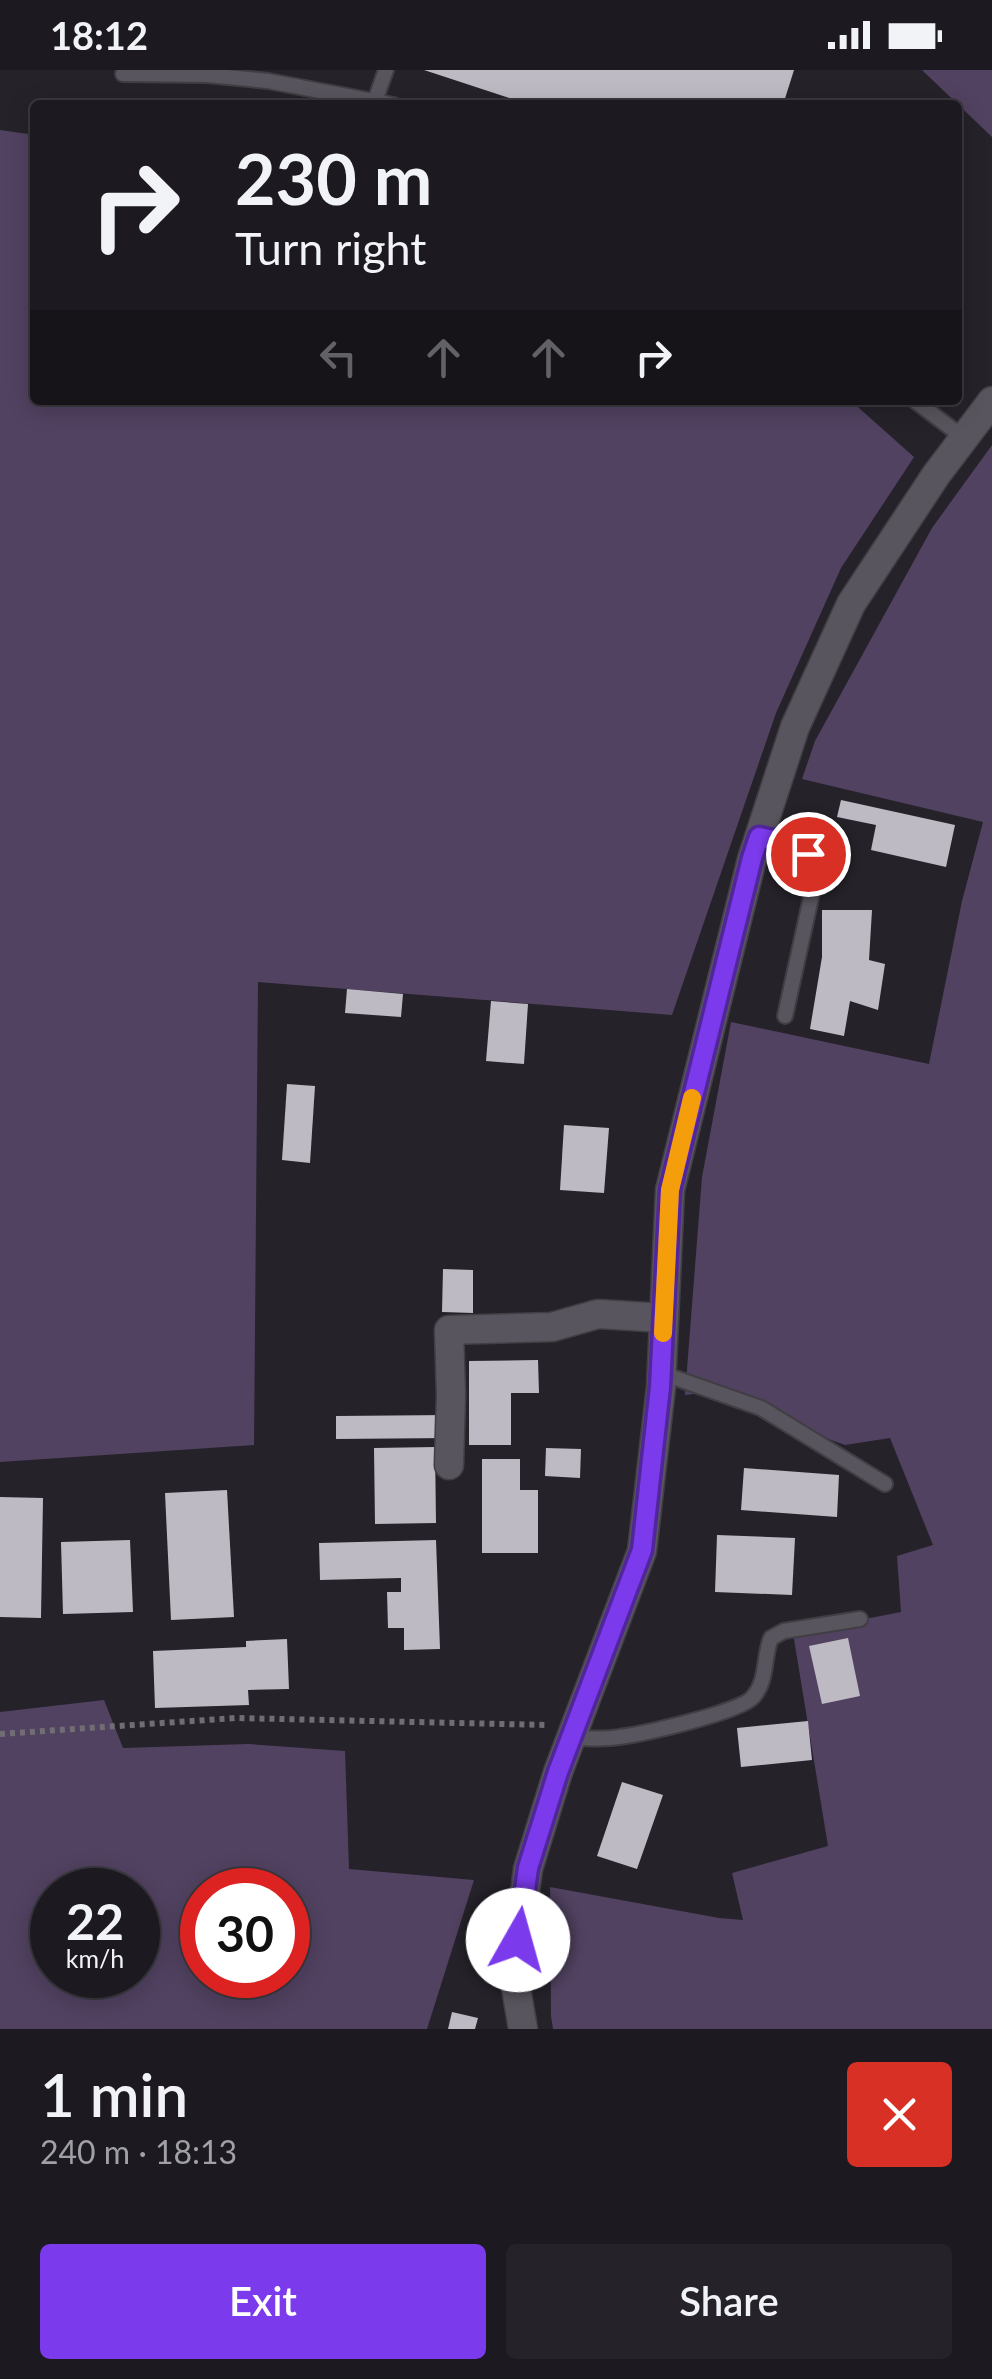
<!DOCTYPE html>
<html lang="en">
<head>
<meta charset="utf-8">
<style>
  :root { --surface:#1c1a20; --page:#252329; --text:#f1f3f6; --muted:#a0a1a5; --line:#3a383e; --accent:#7c3aed }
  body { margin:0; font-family:Lato,sans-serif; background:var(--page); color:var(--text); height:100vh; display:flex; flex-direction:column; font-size:38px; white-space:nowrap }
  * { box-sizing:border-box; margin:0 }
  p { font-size:32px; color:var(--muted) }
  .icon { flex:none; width:55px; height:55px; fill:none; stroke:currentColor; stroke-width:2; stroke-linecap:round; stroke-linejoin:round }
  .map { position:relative; height:1959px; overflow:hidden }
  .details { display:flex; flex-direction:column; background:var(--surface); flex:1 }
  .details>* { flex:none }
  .guide { position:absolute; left:30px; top:30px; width:932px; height:305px; border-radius:10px; box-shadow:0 5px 25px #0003,0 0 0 2px var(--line); background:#1c1a20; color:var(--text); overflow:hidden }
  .speed { position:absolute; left:30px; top:1798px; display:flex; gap:20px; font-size:50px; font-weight:700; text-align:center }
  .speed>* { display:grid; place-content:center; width:130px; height:130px; border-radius:50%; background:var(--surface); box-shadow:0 5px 25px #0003,0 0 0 2px var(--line); line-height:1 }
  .speed small { font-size:25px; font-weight:400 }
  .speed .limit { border:15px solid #d22; background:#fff; color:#111 }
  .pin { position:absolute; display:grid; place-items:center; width:85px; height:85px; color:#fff; margin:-42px; border:5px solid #fff; border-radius:50%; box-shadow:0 2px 10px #0007 }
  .me { position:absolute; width:110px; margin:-55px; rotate:7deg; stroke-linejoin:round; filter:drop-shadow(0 0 8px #0008) }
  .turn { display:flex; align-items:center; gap:35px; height:210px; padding:0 40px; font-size:45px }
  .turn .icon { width:130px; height:130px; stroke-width:2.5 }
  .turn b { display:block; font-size:70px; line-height:85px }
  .lanes { display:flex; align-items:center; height:95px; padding:0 40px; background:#0003; justify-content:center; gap:50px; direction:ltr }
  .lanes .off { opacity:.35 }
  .round { display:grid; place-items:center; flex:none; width:105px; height:105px; border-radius:10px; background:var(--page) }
  .head { display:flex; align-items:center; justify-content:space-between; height:170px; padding:0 40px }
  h1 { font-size:60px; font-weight:600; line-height:75px }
  .cta { display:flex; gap:20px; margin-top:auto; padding:20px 40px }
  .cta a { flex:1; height:115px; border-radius:10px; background:var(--accent); color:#fff; font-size:40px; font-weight:600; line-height:115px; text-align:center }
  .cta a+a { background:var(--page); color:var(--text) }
  .status { display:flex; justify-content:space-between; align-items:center; height:70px; padding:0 50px; background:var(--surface); direction:ltr }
  .status svg { height:28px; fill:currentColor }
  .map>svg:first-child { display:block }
  .green { fill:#514261; fill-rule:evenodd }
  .building { fill:#bebac4 }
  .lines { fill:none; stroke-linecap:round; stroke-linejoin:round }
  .lane-casing { stroke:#413e44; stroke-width:18 }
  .street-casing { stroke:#413e44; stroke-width:31 }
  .path { stroke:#716d74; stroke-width:6; stroke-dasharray:5 5; stroke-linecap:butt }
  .lane { stroke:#59555e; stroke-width:14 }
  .street { stroke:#59555e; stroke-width:28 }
  .route-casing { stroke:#51269a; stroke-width:25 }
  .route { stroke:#7c3aed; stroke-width:18 }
  .slow { stroke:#f59e0b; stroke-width:18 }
</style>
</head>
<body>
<div class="status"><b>18:12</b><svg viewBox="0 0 49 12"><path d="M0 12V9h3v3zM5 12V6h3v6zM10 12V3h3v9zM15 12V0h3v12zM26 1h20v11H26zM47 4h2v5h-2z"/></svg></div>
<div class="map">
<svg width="992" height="1959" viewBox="0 0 992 1959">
  <rect width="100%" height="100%" fill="#26222a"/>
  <!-- green -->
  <g class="green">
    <polygon points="922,0 992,0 992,67"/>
    <polygon points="0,60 35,65 35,330 850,330 914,387 841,498 776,643 672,945 258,912 254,1375 0,1392"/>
    <polygon points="992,375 992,1959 553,1959 551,1946 550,1817 719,1848 743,1850 732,1803 828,1776 793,1563 901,1542 897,1486 933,1475 890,1368 845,1375 701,1323 685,1325 702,1107 731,952 929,994 962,831 983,752 802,709 815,671 932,458"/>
    <path d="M104 1630 123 1678 248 1674 345 1681 349 1799 474 1810 427 1959H0V1642ZM52 1820H138V1905H52ZM202 1820H288V1905H202Z"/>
  </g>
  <!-- building -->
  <g class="building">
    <polygon points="424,0 794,0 783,35 531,35"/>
    <polygon points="841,730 955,755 946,797 871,780 876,755 837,747"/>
    <polygon points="822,840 872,840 869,890 885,894 878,940 850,931 844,966 810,959 822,887"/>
    <polygon points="347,919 403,924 401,947 345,943"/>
    <polygon points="491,931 528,934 524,994 486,991"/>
    <polygon points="287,1014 315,1016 310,1093 282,1090"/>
    <polygon points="564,1055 609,1058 604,1123 560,1120"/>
    <polygon points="443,1199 473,1200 473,1243 442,1242"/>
    <polygon points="538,1290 539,1323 511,1323 511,1375 469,1375 469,1291"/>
    <polygon points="449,1345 449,1368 336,1369 336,1346"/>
    <polygon points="435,1377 436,1453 375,1454 374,1378"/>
    <polygon points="546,1378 581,1379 580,1408 545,1406"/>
    <polygon points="482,1389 520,1389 520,1420 538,1420 538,1483 482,1483"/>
    <polygon points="744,1398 839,1405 837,1447 741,1440"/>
    <polygon points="227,1420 234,1547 171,1550 165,1423"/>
    <polygon points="0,1427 43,1428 41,1548 0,1547"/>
    <polygon points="717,1465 795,1468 792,1525 715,1522"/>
    <polygon points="130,1470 133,1542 63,1544 61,1472"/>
    <polygon points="436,1470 440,1579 404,1580 404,1558 388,1558 387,1522 401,1522 401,1508 320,1510 319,1473"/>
    <polygon points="848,1568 860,1626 822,1634 809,1576"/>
    <polygon points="287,1569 289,1619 248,1620 249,1635 155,1638 153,1581 246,1577 246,1571"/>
    <polygon points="808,1651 812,1690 741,1697 737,1658"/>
    <polygon points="622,1712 663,1725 637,1799 597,1786"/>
    <polygon points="452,1942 478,1948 475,1959 448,1959"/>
  </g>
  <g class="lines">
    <!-- lane casing -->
    <g class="lane-casing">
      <g id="lane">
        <polyline points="123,4 207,5 268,11 394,35"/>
        <polyline points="375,31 386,0"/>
        <polyline points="914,330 964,368"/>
        <path d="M759 767C795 775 813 771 814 814L785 946"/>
        <polyline points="661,1303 761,1338 885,1414"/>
        <path d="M572 1668C587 1668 604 1670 619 1667 643 1664 741 1642 753 1627 768 1610 763 1588 771 1568L784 1561 860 1549"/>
      </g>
    </g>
    <!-- street casing -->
    <g class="street-casing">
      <g id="street">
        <polyline points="449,1395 451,1325 449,1260 552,1257 598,1244 664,1248"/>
        <polyline points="523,1959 514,1906 528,1799 558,1702 642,1481 661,1317 670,1120 752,789 795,657 851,534 936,405 992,331"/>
      </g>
    </g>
    <!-- path -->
    <polyline class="path" points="0,1664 236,1648 548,1655"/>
    <!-- lane -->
    <use href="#lane" class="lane"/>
    <!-- street -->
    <use href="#street" class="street"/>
  </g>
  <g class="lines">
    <!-- route casing -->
    <g class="route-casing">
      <polyline id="route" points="518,1870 528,1798 558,1702 642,1480 660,1317 670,1120 752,788 759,767 800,776 808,784"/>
    </g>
    <!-- route -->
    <use href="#route" class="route"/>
    <!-- slow -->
    <polyline class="slow" points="663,1263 670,1120 692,1028"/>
  </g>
</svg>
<div class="speed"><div>22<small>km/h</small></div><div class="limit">30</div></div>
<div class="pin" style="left:808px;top:784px;background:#d93025"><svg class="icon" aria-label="arrive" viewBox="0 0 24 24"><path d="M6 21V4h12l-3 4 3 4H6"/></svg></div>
<svg class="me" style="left:518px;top:1870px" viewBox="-20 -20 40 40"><circle r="19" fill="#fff"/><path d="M0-13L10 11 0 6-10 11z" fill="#7c3aed"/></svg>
<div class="guide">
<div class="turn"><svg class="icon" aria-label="right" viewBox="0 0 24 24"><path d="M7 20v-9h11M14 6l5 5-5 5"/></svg><div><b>230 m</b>Turn right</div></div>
<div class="lanes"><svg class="icon off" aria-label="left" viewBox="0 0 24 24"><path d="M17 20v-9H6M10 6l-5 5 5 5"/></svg><svg class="icon off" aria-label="ahead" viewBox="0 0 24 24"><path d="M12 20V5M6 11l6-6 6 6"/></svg><svg class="icon off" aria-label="ahead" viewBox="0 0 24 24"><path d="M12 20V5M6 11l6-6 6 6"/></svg><svg class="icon" aria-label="right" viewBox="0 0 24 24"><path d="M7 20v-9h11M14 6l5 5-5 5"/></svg></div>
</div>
</div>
<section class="details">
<div class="head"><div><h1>1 min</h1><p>240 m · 18:13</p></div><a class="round" style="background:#d93025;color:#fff"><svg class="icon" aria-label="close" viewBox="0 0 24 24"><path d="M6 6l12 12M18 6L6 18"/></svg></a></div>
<div class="cta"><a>Exit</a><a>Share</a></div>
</section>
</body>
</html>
